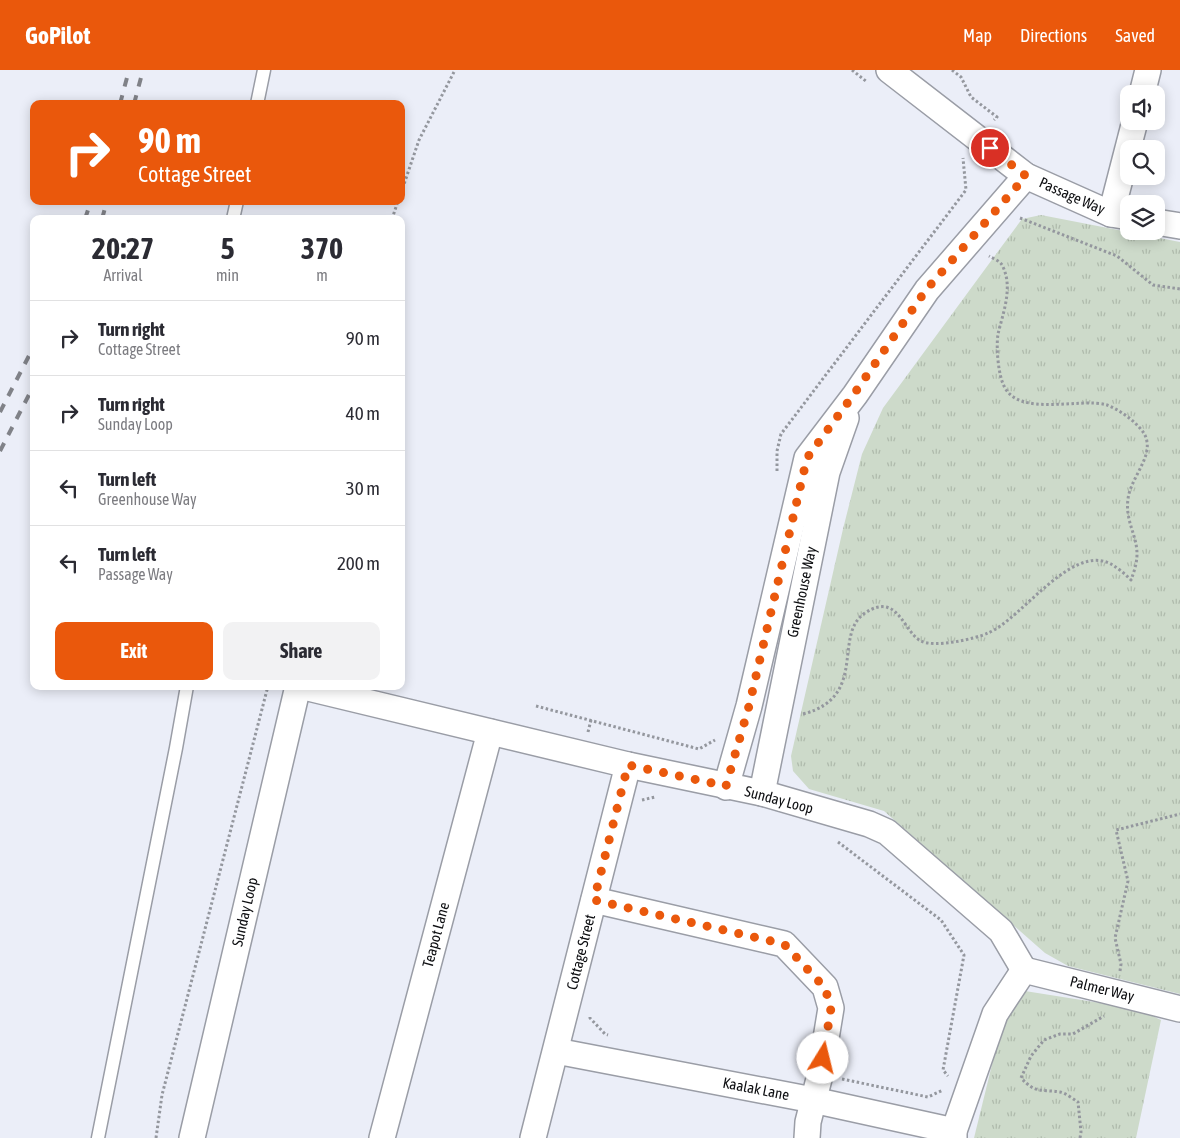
<!DOCTYPE html>
<html lang="en">
<head>
<meta charset="utf-8">
<style>
  :root { --surface:#fff; --page:#f2f2f3; --text:#2b2b33; --muted:#7c7c81; --line:#e1e1e2; --accent:#ea580c }
  body { margin:0; font-family:"Asap Condensed",sans-serif; background:var(--page); color:var(--text); height:100vh; display:flex; flex-direction:column; font-size:19px; white-space:nowrap }
  * { box-sizing:border-box; margin:0 }
  p { font-size:16px; color:var(--muted) }
  .icon { flex:none; width:28px; height:28px; fill:none; stroke:currentColor; stroke-width:2; stroke-linecap:round; stroke-linejoin:round }
  .map { position:relative; flex:1; overflow:hidden }
  .drawer { position:absolute; left:30px; top:145px; width:375px; height:475px; display:flex; flex-direction:column; background:var(--surface); border-radius:10px; box-shadow:0 2px 12px #0003 }
  .drawer>* { flex:none }
  .guide { position:absolute; left:30px; top:30px; width:375px; height:105px; border-radius:10px; box-shadow:0 2px 12px #0003; background:#ea580c; color:#fff; overflow:hidden }
  .controls { position:absolute; left:1120px; top:15px; display:grid; gap:10px }
  .controls a { display:grid; place-items:center; width:45px; height:45px; border-radius:10px; background:var(--surface); box-shadow:0 2px 12px #0003; font-size:25px }
  .pin { position:absolute; display:grid; place-items:center; width:42px; height:42px; color:#fff; margin:-21px; border:2px solid #fff; border-radius:50%; box-shadow:0 1px 5px #0007 }
  .me { position:absolute; width:55px; margin:-28px; rotate:9deg; stroke-linejoin:round; filter:drop-shadow(0 0 4px #0008) }
  .turn { display:flex; align-items:center; gap:18px; height:105px; padding:0 25px; font-size:22px }
  .turn .icon { width:65px; height:65px; stroke-width:2.5 }
  .turn b { display:block; font-size:35px; line-height:42px }
  .eta { display:flex; justify-content:space-evenly; align-items:center; height:85px; text-align:center }
  .eta b { font-size:30px; font-weight:700; line-height:35px }
  .button { display:flex; gap:10px; margin-top:auto; padding:10px 25px }
  .button a { flex:1; height:58px; border-radius:10px; background:var(--accent); color:#fff; font-size:20px; font-weight:700; line-height:58px; text-align:center }
  .button a+a { background:var(--page); color:var(--text) }
  ul { padding:0; list-style:none }
  li { display:flex; align-items:center; gap:15px; height:75px; padding:0 25px; border-top:1px solid var(--line) }
  li div { flex:1 }
  li b { display:block; font-size:19px }
  li em { font-style:normal }
  header { display:flex; align-items:center; gap:30px; box-sizing:border-box; height:70px; padding:0 25px; background:var(--accent); color:#fff }
  header strong { font-size:24px }
  nav { display:flex; gap:28px; margin-inline-start:auto; font-size:18px }
  .map>svg:first-child { display:block }
  .park { fill:url(#park-tufts) }
  .lines { fill:none; stroke-linecap:round; stroke-linejoin:round }
  .service-casing { stroke:#9a9da6; stroke-width:15 }
  .minor-casing { stroke:#9a9da6; stroke-width:28 }
  .path { stroke:#94979e; stroke-width:3; stroke-dasharray:2.5 2.5; stroke-linecap:butt }
  .service { stroke:#fff; stroke-width:12 }
  .minor { stroke:#fff; stroke-width:25 }
  .rail { stroke:#808288; stroke-width:4; stroke-dasharray:9 9; stroke-linecap:butt }
  .route { stroke:#ea580c; stroke-width:9; stroke-dasharray:0 16.2 }
  .labels { text-anchor:middle; stroke-width:4; stroke-linejoin:round; paint-order:stroke }
  .street-label { font-size:15px; fill:#0d0e11; stroke:#fff }
</style>
</head>
<body>
<header>
<strong>GoPilot</strong>
<nav><a>Map</a><a>Directions</a><a>Saved</a></nav>
</header>
<div class="map">
<svg width="1180" height="1068" viewBox="0 0 1180 1068">
  <defs>
    <pattern id="park-tufts" width="24" height="20" patternUnits="userSpaceOnUse" patternTransform="scale(1.25)"><rect width="24" height="20" fill="#cddaca"/><path d="M3 7l-1-3M5 7V3M7 7l1-3M15 17l-1-3M17 17v-4M19 17l1-3" fill="none" stroke="#afbaac"/></pattern>
  </defs>
  <rect width="100%" height="100%" fill="#ebeef8"/>
  <!-- park -->
  <g class="park">
    <polygon points="1041,145 1180,172 1180,924 1068,896 1045,883 884,741 809,719 793,701 791,686 843,459 862,384 883,338 1002,176 1022,149"/>
    <polygon points="1025,921 1138,939 1161,950 1136,1068 974,1068 1001,958"/>
  </g>
  <g class="lines">
    <!-- service casing -->
    <g class="service-casing">
      <g id="service">
        <polyline points="257,34 264,0"/>
        <polyline points="233,149 237,131"/>
        <polyline points="98,1068 176,678 187,616"/>
      </g>
    </g>
    <!-- minor casing -->
    <g class="minor-casing">
      <g id="minor">
        <polyline points="889,0 1026,106 1111,144 1129,147"/>
        <polyline points="1142,24 1148,0"/>
        <polyline points="1111,144 1135,51"/>
        <polyline points="1156,152 1180,156"/>
        <polyline points="300,616 628,695 762,723 869,754 887,762 1001,861 1024,900"/>
        <polyline points="726,717 749,636 807,388 855,325 927,220 1026,106"/>
        <polyline points="762,723 827,402 846,348"/>
        <polyline points="594,830 784,874 825,917 831,938 820,1005 808,1052 807,1068"/>
        <polyline points="1024,900 1180,939"/>
        <polyline points="556,981 813,1030 954,1061"/>
        <polyline points="192,1068 298,616"/>
        <polyline points="382,1068 490,662"/>
        <polyline points="533,1068 628,695"/>
        <polyline points="954,1068 954,1061 995,944 1024,900"/>
      </g>
    </g>
    <!-- path -->
    <g class="path">
      <polyline points="852,0 867,12"/>
      <polyline points="952,0 961,7 971,27 997,47 994,50"/>
      <polyline points="401,123 419,70 455,0"/>
      <polyline points="1020,148 1117,186 1153,215 1180,219"/>
      <polyline points="392,149 398,131"/>
      <polyline points="777,401 777,381 781,364 966,120 963,88"/>
      <polyline points="536,636 699,679 715,670"/>
      <path d="M803 644C869 627 832 565 865 543 898 521 903 562 921 571 934 578 975 569 988 563 1022 549 1071 473 1111 494 1118 498 1125 504 1131 510 1134 502 1137 493 1137 484 1137 465 1125 451 1128 429 1130 410 1150 390 1147 372 1146 364 1141 359 1136 354 1128 346 1117 339 1107 335 1080 327 1019 348 1004 316 998 304 996 277 998 264 1003 243 1013 218 1003 197 1001 191 994 189 989 186"/>
      <polyline points="588,662 591,650"/>
      <polyline points="642,730 655,727"/>
      <polyline points="838,772 941,850 964,885 943,1000 948,1006"/>
      <polyline points="1120,901 1121,894 1115,868 1128,811 1116,760 1180,744"/>
      <polyline points="590,947 590,948 605,964 608,965"/>
      <polyline points="842,1009 928,1027 943,1020"/>
      <polyline points="156,1068 162,1025 268,616"/>
      <path d="M1080 1068 1081 1062 1078 1032C1073 1029 1066 1023 1060 1022 1041 1019 1036 1024 1021 1008L1031 986 1044 970 1060 964H1073L1104 946"/>
    </g>
    <!-- service -->
    <use href="#service" class="service"/>
    <!-- minor -->
    <use href="#minor" class="minor"/>
    <!-- rail -->
    <g class="rail">
      <polyline points="120,34 129,0"/>
      <polyline points="134,34 143,0"/>
      <polyline points="85,149 91,131"/>
      <polyline points="102,149 107,131"/>
      <polyline points="0,342 34,276"/>
      <polyline points="0,381 34,315"/>
    </g>
  </g>
  <g class="lines">
    <!-- route -->
    <polyline class="route" points="823,988 831,938 825,918 784,874 594,830 628,695 726,716 749,636 807,388 854,324 926,220 1026,106 990,78"/>
  </g>
  <g class="labels">
    <!-- street labels -->
    <g class="street-label">
      <text transform="translate(1072 126) rotate(24)" y="5">Passage Way</text>
      <text transform="translate(802 522) rotate(-78)" y="5">Greenhouse Way</text>
      <text transform="translate(779 730) rotate(15)" y="5">Sunday Loop</text>
      <text transform="translate(245 842) rotate(-77)" y="5">Sunday Loop</text>
      <text transform="translate(436 865) rotate(-75)" y="5">Teapot Lane</text>
      <text transform="translate(581 882) rotate(-76)" y="5">Cottage Street</text>
      <text transform="translate(1102 919) rotate(14)" y="5">Palmer Way</text>
      <text transform="translate(756 1019) rotate(11)" y="5">Kaalak Lane</text>
    </g>
  </g>
</svg>
<div class="controls">
<a><svg class="icon" aria-label="sound" viewBox="0 0 24 24"><path d="M4 9h4l5-4v14l-5-4H4zM17 9q2 3 0 6"/></svg></a>
<a><svg class="icon" aria-label="search" viewBox="0 0 24 24"><circle cx="10" cy="10" r="6"/><path d="M15 15l6 6"/></svg></a>
<a><svg class="icon" aria-label="layers" viewBox="0 0 24 24"><path d="M12 4l9 5-9 5-9-5zM3 14l9 5 9-5"/></svg></a>
</div>
<div class="pin" style="left:990px;top:78px;background:#d93025"><svg class="icon" aria-label="arrive" viewBox="0 0 24 24"><path d="M6 21V4h12l-3 4 3 4H6"/></svg></div>
<svg class="me" style="left:823px;top:988px" viewBox="-20 -20 40 40"><circle r="19" fill="#fff"/><path d="M0-13L10 11 0 6-10 11z" fill="#ea580c"/></svg>
<div class="guide">
<div class="turn"><svg class="icon" aria-label="right" viewBox="0 0 24 24"><path d="M7 20v-9h11M14 6l5 5-5 5"/></svg><div><b>90 m</b>Cottage Street</div></div>
</div>
<section class="drawer">
<div class="eta">
<div><b>20:27</b><p>Arrival</p></div>
<div><b>5</b><p>min</p></div>
<div><b>370</b><p>m</p></div>
</div>
<ul>
<li><svg class="icon" aria-label="right" viewBox="0 0 24 24"><path d="M7 20v-9h11M14 6l5 5-5 5"/></svg><div><b>Turn right</b><p>Cottage Street</p></div><em>90 m</em></li>
<li><svg class="icon" aria-label="right" viewBox="0 0 24 24"><path d="M7 20v-9h11M14 6l5 5-5 5"/></svg><div><b>Turn right</b><p>Sunday Loop</p></div><em>40 m</em></li>
<li><svg class="icon" aria-label="left" viewBox="0 0 24 24"><path d="M17 20v-9H6M10 6l-5 5 5 5"/></svg><div><b>Turn left</b><p>Greenhouse Way</p></div><em>30 m</em></li>
<li><svg class="icon" aria-label="left" viewBox="0 0 24 24"><path d="M17 20v-9H6M10 6l-5 5 5 5"/></svg><div><b>Turn left</b><p>Passage Way</p></div><em>200 m</em></li>
</ul>
<div class="button"><a>Exit</a><a>Share</a></div>
</section>
</div>
</body>
</html>
